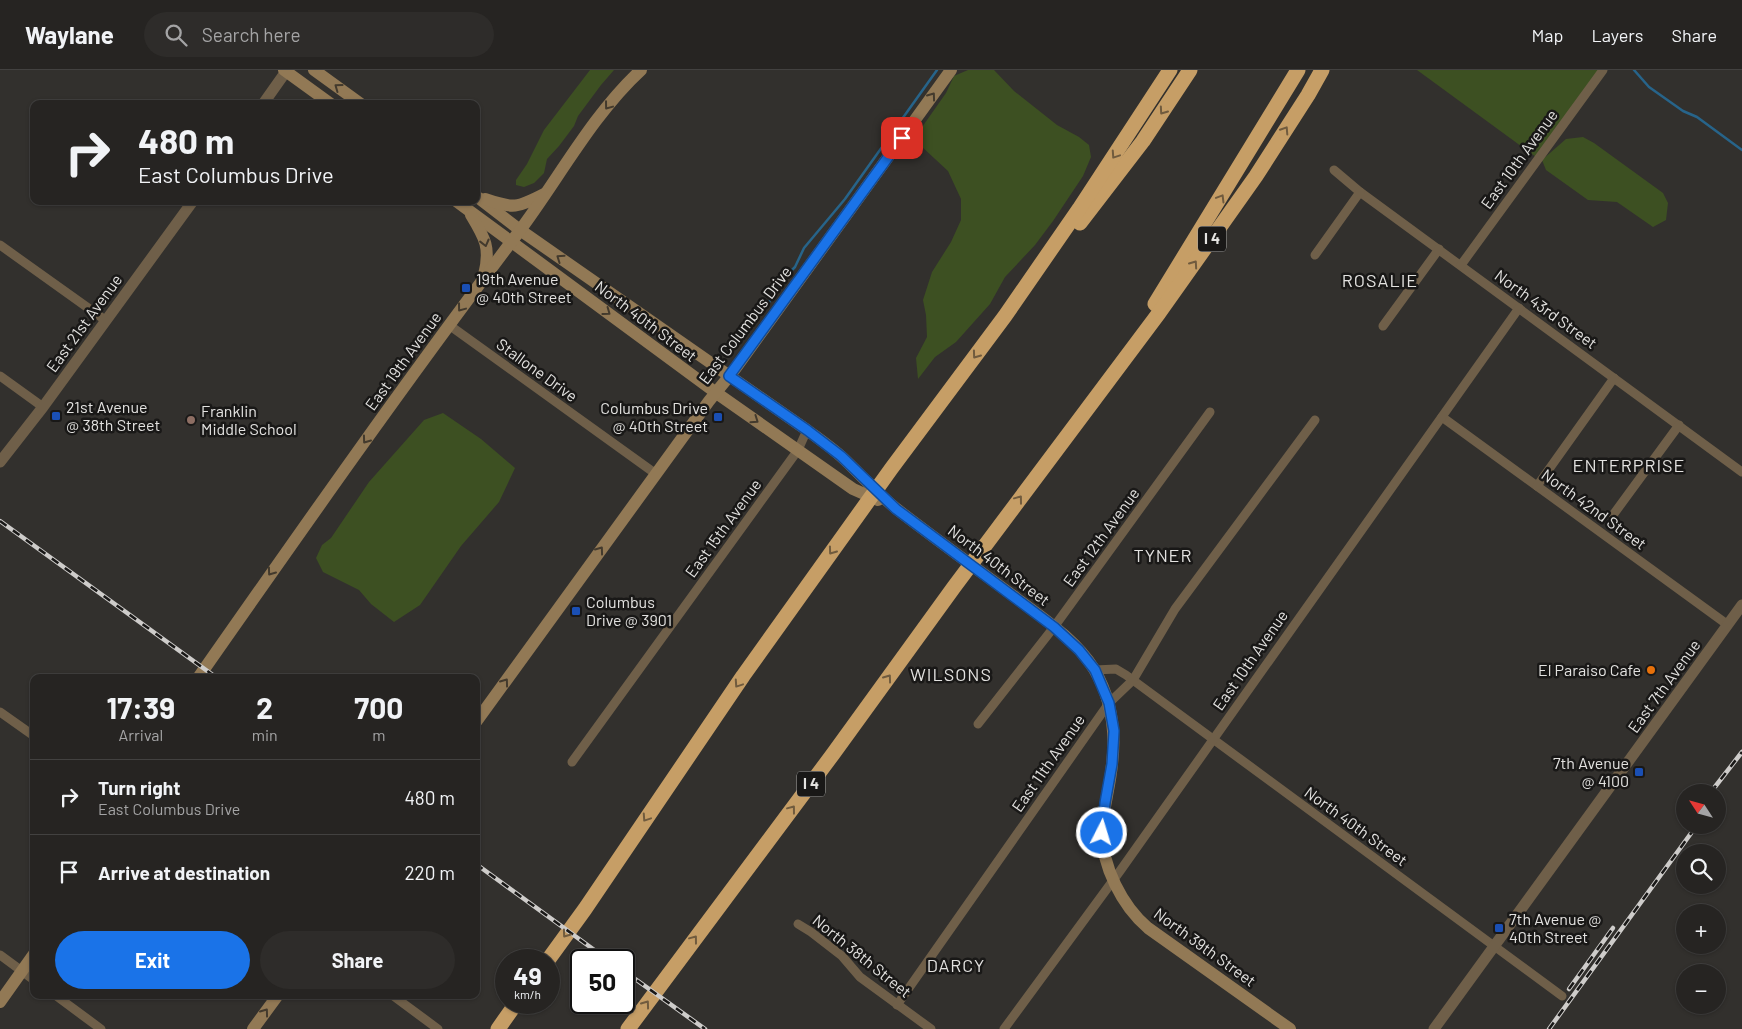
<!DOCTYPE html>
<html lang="en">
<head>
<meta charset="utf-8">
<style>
  :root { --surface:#262422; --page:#2e2c2a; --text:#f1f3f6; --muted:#a4a4a5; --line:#424140; --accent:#1a73e8 }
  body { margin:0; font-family:Barlow,sans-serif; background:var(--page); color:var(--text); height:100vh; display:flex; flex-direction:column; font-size:19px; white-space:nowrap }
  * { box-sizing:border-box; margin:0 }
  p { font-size:16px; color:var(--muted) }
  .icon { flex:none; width:28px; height:28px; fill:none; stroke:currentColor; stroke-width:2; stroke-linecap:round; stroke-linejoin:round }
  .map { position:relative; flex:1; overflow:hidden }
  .sheet { position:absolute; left:30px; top:604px; width:450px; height:325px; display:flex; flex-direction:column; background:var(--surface); border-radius:10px; box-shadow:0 1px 4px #0004,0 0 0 1px var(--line) }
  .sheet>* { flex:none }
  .guide { position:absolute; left:30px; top:30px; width:450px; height:105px; border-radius:10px; box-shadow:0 1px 4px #0004,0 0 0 1px var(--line); background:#262422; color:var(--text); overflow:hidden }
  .needle { width:32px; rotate:306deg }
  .fabs { position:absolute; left:1676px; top:714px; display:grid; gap:10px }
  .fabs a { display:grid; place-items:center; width:50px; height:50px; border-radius:50%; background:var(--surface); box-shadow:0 1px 4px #0004,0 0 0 1px var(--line); font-size:25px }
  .speed { position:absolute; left:495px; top:879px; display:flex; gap:10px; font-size:25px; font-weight:700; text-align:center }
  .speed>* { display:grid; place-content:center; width:65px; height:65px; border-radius:50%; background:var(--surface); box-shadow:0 1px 4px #0004,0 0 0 1px var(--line); line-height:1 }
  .speed small { font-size:12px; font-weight:400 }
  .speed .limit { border:2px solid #111; border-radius:8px; background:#fff; color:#111 }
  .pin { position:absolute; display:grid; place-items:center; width:42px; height:42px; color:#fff; margin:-21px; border-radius:10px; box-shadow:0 2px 8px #0006 }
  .me { position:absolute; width:55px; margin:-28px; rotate:5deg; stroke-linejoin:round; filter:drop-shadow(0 0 4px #0008) }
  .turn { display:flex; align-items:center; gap:18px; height:105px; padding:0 25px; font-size:22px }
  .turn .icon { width:65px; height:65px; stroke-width:2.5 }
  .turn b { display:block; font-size:35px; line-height:42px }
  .eta { display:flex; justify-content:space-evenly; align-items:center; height:85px; text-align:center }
  .eta b { font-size:30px; font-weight:700; line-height:35px }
  .action { display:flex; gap:10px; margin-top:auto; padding:10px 25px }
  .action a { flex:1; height:58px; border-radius:30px; background:var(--accent); color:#fff; font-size:20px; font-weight:700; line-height:58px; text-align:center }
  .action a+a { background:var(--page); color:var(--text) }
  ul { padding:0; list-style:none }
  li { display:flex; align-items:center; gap:15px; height:75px; padding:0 25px; border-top:1px solid var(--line) }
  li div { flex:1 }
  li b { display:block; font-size:19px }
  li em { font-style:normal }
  header { display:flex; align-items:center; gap:30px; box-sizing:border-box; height:70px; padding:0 25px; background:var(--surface); border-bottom:1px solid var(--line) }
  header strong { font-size:24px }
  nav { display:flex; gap:28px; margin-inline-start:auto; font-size:18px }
  .search { width:350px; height:45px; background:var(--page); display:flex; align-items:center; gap:12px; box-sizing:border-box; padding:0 18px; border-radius:28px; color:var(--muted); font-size:19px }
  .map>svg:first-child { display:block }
  .green { fill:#3d5022 }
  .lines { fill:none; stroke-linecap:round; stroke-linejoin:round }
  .stream { stroke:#27648a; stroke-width:2.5 }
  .minor { stroke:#6f5f49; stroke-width:9 }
  .tertiary { stroke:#6f5f49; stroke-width:11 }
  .secondary { stroke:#927955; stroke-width:12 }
  .motorway { stroke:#c69e66; stroke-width:15 }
  .rail-casing { stroke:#ceccca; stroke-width:4.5 }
  .rail { stroke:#191817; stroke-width:2.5; stroke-dasharray:8; stroke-linecap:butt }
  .oneway { stroke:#433a2d }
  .oneway2 { stroke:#705b3e }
  .route-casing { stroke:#114b97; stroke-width:12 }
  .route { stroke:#1a73e8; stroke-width:9 }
  .transit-dot { fill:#1a4fb4; stroke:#191817; stroke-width:2 }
  .education-dot { fill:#8d6e63; stroke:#191817; stroke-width:2 }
  .food-dot { fill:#e8710a; stroke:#191817; stroke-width:2 }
  .labels { text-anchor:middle; stroke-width:5; stroke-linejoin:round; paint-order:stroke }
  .shield { fill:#191817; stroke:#a6a5a4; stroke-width:1 }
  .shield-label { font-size:15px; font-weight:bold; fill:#e3e2e0 }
  .street-label { font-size:16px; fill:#e3e2e0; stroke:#191817 }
  .poi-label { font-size:16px; fill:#e3e2e0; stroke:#191817; text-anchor:start }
  .neighbourhood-label { font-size:18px; letter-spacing:1px; fill:#e3e2e0; stroke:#191817 }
</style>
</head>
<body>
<header>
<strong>Waylane</strong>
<div class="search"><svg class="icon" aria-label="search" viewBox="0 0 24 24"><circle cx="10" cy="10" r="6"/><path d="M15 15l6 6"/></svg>Search here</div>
<nav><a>Map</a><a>Layers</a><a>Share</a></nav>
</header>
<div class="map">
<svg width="1742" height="959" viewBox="0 0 1742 959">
  <rect width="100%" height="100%" fill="#32302d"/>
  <!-- green -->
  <g class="green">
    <polygon points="590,0 614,0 601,15 578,46 574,56 559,76 547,89 544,103 534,113 524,117 516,115 516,110 527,94 544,60"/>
    <polygon points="968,0 994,0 1014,21 1057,55 1079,67 1089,75 1091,87 1083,106 1053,151 1035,175 1005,207 990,234 956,272 935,287 918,309 916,288 927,267 926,245 923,230 932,202 951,172 961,150 961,129 948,101 921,76 920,60 946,23 954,6"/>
    <polygon points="1417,0 1600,0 1536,87"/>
    <polygon points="1583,67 1594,73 1663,123 1668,133 1666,150 1653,157 1617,132 1588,130 1546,100 1542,90 1566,69"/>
    <polygon points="443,343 481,369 515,398 499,432 461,476 420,535 394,552 371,534 359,520 323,502 316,488 322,475 331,468 369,412 424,350"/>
  </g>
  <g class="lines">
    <!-- stream -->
    <g class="stream">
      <polyline points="1634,0 1649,17 1683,41 1697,47 1742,80"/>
      <polyline points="750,254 769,232 782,210 795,197 804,178 845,129 937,0"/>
    </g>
    <!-- minor -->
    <g class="minor">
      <polyline points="1334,100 1360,122 1742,402"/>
      <polyline points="0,175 105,250"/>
      <polyline points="1315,185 1360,122"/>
      <polyline points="1461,195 1603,0"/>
      <polyline points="449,255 656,404"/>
      <polyline points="1383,256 1439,179"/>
      <polyline points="0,306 43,337"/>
      <polyline points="1442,347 1728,555"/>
      <polyline points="1537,416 1614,308"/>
      <polyline points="1613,445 1679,355"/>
      <polyline points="1095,600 1116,599 1126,605 1562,926"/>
      <polyline points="0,642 34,666"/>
      <polyline points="978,654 1054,557 1210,342"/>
      <polyline points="572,692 798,380 807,360"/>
      <polyline points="798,854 811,862 842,886 860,907 931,959"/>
      <polyline points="0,885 34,910"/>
      <polyline points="55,925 101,959"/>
      <polyline points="392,925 438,959"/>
      <polyline points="897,935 1109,633 1133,610 1175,539 1315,350"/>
      <polyline points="1004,959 1120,801 1519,238"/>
    </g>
    <!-- tertiary -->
    <g class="tertiary">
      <polyline points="263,34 287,0"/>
      <polyline points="0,392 43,337 193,131"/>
      <polyline points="1434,959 1742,535"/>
    </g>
    <!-- secondary -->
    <g class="secondary">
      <polyline points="284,0 331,34"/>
      <polyline points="314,0 361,34"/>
      <path d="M476 126 520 160 807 360C819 369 832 378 843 388 861 405 879 425 898 440 937 470 977 499 1016 528 1044 549 1076 570 1094 599 1111 628 1116 662 1112 694 1110 717 1103 738 1102 762 1102 796 1122 836 1148 858L1290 959"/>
      <path d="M485 129C514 139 517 138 544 124"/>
      <polyline points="456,131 715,322 853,419 878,430"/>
      <path d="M471 145C485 168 491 178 484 205"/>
      <path d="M198 608C303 458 408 308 518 163 558 110 592 45 641 0"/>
      <polyline points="476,652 709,331 735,299 951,0"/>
      <polyline points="0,932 34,884"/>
      <polyline points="253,959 278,925"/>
    </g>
    <!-- motorway -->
    <g class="motorway">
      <polyline points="1080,153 1143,71 1190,0"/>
      <polyline points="1155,234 1298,0"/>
      <polyline points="548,890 585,839 743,606 891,399 1005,246 1079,139 1170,0"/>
      <polyline points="498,959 517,932"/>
      <polyline points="628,959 833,684 954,517 1159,243 1256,106 1308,25 1322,0"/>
    </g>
    <!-- rail casing -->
    <g class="rail-casing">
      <g id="rail">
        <polyline points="0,451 217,608"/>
        <polyline points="1711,722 1742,682"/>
        <polyline points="476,794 608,890"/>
        <polyline points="624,901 705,959"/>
        <polyline points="1569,919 1613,858"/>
        <polyline points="1549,959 1697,755"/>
      </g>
    </g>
    <!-- rail -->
    <use href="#rail" class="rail"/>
  </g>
  <!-- one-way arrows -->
  <defs><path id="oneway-chevron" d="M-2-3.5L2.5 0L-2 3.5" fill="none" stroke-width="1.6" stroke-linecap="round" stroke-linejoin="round" transform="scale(1.25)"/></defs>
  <g class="oneway">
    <use href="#oneway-chevron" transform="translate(338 17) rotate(-144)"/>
    <use href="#oneway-chevron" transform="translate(932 26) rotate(-54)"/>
    <use href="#oneway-chevron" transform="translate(608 36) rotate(127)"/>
    <use href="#oneway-chevron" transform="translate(485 173) rotate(76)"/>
    <use href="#oneway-chevron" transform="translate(560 188) rotate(-145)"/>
    <use href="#oneway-chevron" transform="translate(461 238) rotate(127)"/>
    <use href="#oneway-chevron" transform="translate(607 242) rotate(36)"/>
    <use href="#oneway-chevron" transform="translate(755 350) rotate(35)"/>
    <use href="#oneway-chevron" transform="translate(366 370) rotate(126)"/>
    <use href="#oneway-chevron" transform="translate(600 480) rotate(-54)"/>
    <use href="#oneway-chevron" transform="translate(271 502) rotate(126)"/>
    <use href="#oneway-chevron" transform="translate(505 612) rotate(-54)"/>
    <use href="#oneway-chevron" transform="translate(265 942) rotate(-54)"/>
  </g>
  <g class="oneway2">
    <use href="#oneway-chevron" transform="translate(1163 41) rotate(125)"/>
    <use href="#oneway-chevron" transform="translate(1285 60) rotate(-57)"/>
    <use href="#oneway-chevron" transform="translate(1115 85) rotate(124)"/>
    <use href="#oneway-chevron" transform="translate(1221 128) rotate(-59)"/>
    <use href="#oneway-chevron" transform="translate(1194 194) rotate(-55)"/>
    <use href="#oneway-chevron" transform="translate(976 285) rotate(126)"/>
    <use href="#oneway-chevron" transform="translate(1019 429) rotate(-53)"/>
    <use href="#oneway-chevron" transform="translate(832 481) rotate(126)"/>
    <use href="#oneway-chevron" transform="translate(888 608) rotate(-54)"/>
    <use href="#oneway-chevron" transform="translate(738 614) rotate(124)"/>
    <use href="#oneway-chevron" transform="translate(792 739) rotate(-53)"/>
    <use href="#oneway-chevron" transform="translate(646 748) rotate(124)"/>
    <use href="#oneway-chevron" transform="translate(566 864) rotate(126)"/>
    <use href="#oneway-chevron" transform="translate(694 869) rotate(-53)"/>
    <use href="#oneway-chevron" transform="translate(646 934) rotate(-54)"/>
  </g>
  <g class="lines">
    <!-- route casing -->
    <g class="route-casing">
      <polyline id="route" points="902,68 729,306 807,360 841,386 896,439 1054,557 1079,580 1095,600 1109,633 1114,661 1112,694 1105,733 1102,763"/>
    </g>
    <!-- route -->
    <use href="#route" class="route"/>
  </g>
  <!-- markers -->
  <g class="transit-dot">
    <rect x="461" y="213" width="10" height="10" rx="2.5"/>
    <rect x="51" y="341" width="10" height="10" rx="2.5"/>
    <rect x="713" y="342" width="10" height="10" rx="2.5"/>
    <rect x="571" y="536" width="10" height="10" rx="2.5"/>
    <rect x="1634" y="697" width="10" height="10" rx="2.5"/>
    <rect x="1494" y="853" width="10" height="10" rx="2.5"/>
  </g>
  <circle class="education-dot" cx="191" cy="350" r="5"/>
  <circle class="food-dot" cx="1651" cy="600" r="5"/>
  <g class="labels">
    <!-- shield labels -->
    <g class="shield">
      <rect x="1198" y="156.5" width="28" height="25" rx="4"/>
      <rect x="797" y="701.5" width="28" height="25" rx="4"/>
    </g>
    <g class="shield-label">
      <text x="1212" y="174">I 4</text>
      <text x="811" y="719">I 4</text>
    </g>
    <!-- street labels -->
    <g class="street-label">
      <text transform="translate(1519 89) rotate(-54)" y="6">East 10th Avenue</text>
      <text transform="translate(1546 239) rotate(36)" y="6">North 43rd Street</text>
      <text transform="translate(646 251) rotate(37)" y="6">North 40th Street</text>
      <text transform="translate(84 253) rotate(-54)" y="6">East 21st Avenue</text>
      <text transform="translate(745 255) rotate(-53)" y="6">East Columbus Drive</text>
      <text transform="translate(403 291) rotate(-54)" y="6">East 19th Avenue</text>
      <text transform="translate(537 300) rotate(36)" y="6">Stallone Drive</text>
      <text transform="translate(1594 439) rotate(36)" y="6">North 42nd Street</text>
      <text transform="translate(723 458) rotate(-54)" y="6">East 15th Avenue</text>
      <text transform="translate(1101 467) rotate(-54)" y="6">East 12th Avenue</text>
      <text transform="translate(999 495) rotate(37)" y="6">North 40th Street</text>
      <text transform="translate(1250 590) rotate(-55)" y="6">East 10th Avenue</text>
      <text transform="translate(1664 616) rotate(-54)" y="6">East 7th Avenue</text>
      <text transform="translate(1048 693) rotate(-55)" y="6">East 11th Avenue</text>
      <text transform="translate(1356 756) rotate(36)" y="6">North 40th Street</text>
      <text transform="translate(1205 877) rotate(36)" y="6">North 39th Street</text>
      <text transform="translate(862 886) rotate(39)" y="6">North 38th Street</text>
    </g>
    <!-- poi labels -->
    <g class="poi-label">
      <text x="476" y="215">19th Avenue<tspan x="476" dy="18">@ 40th Street</tspan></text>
      <text x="66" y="343">21st Avenue<tspan x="66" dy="18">@ 38th Street</tspan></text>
      <text x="708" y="344" text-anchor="end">Columbus Drive<tspan x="708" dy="18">@ 40th Street</tspan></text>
      <text x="201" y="347">Franklin<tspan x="201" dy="18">Middle School</tspan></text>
      <text x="586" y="538">Columbus<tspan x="586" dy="18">Drive @ 3901</tspan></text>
      <text x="1641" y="606" text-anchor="end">El Paraiso Cafe</text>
      <text x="1629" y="699" text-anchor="end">7th Avenue<tspan x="1629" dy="18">@ 4100</tspan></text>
      <text x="1509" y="855">7th Avenue @<tspan x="1509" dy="18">40th Street</tspan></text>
    </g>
    <!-- neighbourhood labels -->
    <g class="neighbourhood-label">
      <text x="1380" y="217">ROSALIE</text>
      <text x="1629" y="402">ENTERPRISE</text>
      <text x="1163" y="492">TYNER</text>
      <text x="951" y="611">WILSONS</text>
      <text x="956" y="902">DARCY</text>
    </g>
  </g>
</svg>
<div class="fabs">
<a><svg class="needle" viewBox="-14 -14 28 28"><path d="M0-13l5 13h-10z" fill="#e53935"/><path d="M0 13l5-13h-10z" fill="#a4a4a5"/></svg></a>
<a><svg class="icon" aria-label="search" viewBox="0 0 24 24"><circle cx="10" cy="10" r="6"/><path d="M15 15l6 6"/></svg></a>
<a>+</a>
<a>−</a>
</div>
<div class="speed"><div>49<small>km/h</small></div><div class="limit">50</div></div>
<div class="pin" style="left:902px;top:68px;background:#d93025"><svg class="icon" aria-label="arrive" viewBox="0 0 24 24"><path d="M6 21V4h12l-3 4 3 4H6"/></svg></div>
<svg class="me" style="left:1102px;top:763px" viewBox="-20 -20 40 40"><circle r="17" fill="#1a73e8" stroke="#fff" stroke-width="3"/><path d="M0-11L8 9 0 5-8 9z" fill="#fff"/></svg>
<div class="guide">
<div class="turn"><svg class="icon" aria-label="right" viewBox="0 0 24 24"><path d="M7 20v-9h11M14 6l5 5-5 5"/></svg><div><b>480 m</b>East Columbus Drive</div></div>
</div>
<section class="sheet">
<div class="eta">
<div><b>17:39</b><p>Arrival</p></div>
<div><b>2</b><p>min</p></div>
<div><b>700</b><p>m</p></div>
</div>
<ul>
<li><svg class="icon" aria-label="right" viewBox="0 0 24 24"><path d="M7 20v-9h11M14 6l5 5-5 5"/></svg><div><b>Turn right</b><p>East Columbus Drive</p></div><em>480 m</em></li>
<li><svg class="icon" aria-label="arrive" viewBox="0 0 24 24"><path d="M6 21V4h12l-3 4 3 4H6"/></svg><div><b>Arrive at destination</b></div><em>220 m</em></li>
</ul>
<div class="action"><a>Exit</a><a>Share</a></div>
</section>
</div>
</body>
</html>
